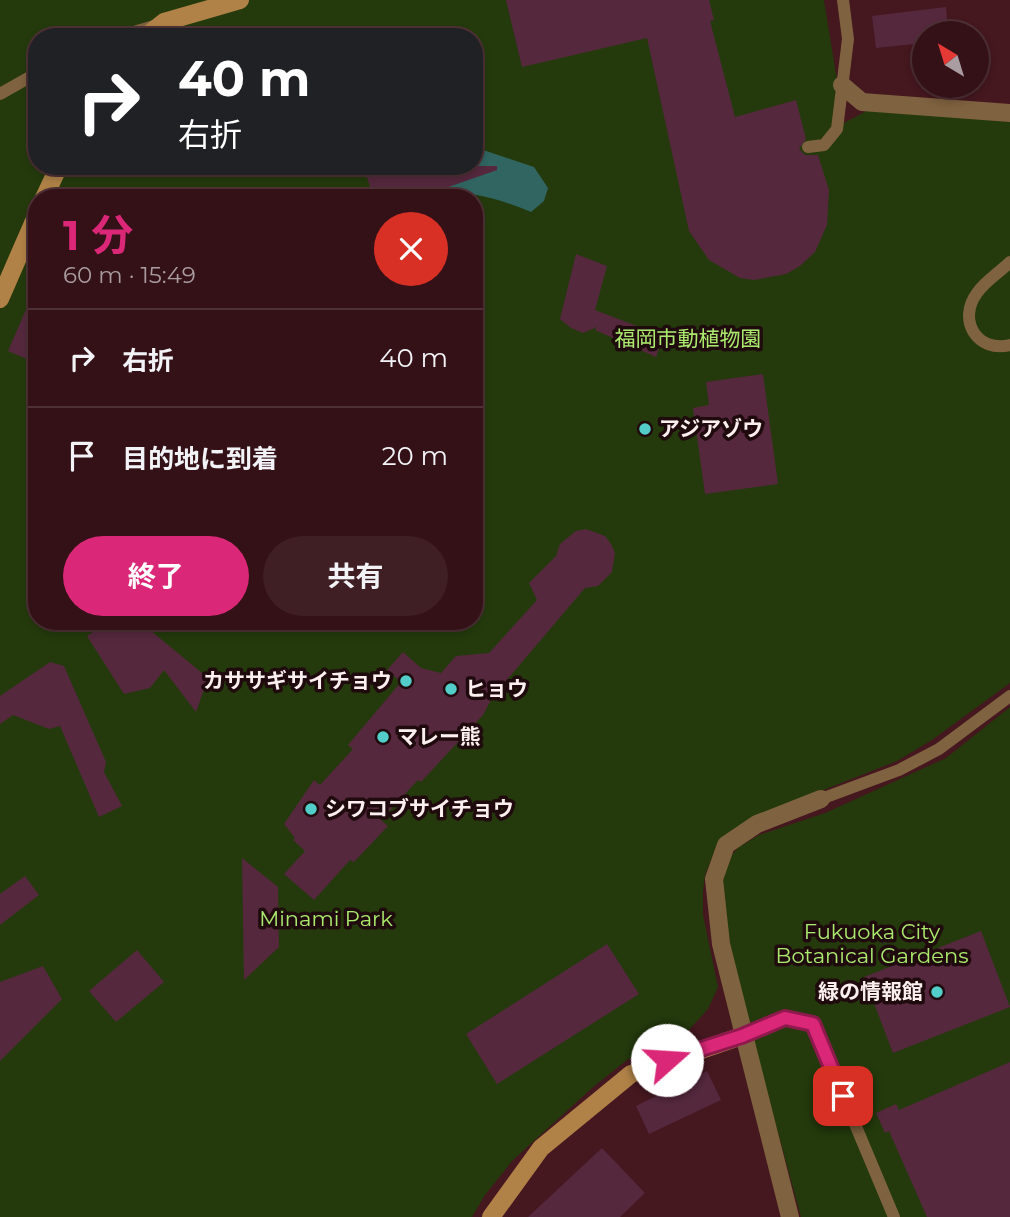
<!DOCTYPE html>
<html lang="ja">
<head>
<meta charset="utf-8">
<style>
  :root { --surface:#341117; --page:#3f1f24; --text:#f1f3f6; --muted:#a99da1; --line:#4e3136; --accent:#db2777 }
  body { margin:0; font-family:Montserrat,"Noto Sans JP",sans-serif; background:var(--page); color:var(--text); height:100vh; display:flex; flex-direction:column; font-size:26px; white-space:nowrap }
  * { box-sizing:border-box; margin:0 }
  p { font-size:23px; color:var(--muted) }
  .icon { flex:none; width:38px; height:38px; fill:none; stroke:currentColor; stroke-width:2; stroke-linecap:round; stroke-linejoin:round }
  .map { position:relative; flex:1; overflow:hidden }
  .side { position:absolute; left:28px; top:189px; width:455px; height:441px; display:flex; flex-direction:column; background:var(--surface); border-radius:28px; box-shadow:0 4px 10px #0003,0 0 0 2px var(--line) }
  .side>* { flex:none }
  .top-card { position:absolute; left:28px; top:28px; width:455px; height:147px; border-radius:28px; box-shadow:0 4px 10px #0003,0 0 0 2px var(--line); background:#202124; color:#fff; overflow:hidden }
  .needle { width:46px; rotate:322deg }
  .fabs { position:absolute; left:912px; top:21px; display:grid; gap:14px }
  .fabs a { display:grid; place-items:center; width:77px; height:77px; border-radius:50%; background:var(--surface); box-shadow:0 4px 10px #0003,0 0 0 2px var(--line); font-size:35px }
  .pin { position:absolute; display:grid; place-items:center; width:60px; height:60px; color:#fff; margin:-30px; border-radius:14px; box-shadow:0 4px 10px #0006 }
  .me { position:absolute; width:77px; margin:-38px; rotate:71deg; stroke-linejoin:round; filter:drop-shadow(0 0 5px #0008) }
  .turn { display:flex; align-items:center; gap:24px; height:147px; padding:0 35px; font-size:32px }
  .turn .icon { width:91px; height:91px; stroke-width:2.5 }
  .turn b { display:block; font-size:49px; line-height:60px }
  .round { display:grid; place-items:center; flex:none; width:74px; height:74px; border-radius:37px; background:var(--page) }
  .summary { display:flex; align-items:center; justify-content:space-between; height:119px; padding:0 35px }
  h1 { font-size:42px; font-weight:700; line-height:52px; color:var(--accent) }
  .button { display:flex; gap:14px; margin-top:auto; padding:14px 35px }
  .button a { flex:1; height:80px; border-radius:42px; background:var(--accent); color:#fff; font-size:28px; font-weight:700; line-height:80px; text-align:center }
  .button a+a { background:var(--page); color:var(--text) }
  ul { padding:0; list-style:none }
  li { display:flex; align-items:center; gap:21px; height:98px; padding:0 35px; border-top:2px solid var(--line) }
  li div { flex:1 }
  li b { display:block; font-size:26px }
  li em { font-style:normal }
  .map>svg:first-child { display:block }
  .green { fill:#243a0c; fill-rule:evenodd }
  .water { fill:#306562 }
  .building { fill:#55283e }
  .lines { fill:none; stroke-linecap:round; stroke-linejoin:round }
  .lane { stroke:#7f623f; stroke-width:12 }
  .street { stroke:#7f623f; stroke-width:18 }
  .secondary { stroke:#b08247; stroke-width:18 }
  .route-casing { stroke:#8e194d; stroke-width:18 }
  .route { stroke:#db2777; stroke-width:12 }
  .poi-dot { fill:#53cdc9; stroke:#1f0a0d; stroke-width:2.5 }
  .labels { text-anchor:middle; stroke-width:7; stroke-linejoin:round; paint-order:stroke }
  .park-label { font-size:21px; fill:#aaeb6e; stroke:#1f0a0d }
  .poi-label { font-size:21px; font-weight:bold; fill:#fceff0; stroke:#1f0a0d; text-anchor:start }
</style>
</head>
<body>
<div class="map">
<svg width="1010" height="1217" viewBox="0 0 1010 1217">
  <rect width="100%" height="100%" fill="#45171f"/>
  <!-- green -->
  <g class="green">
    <path d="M0 0H824L844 123 870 109 1010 122V683L932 740 897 761 760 815 718 842 705 875 703 892V915L718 987 708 1009 688 1031 627 1060 592 1088 513 1160 485 1195 472 1217H0ZM37 37H474V166H37ZM37 198H474V621H37Z"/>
    <polygon points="1010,707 1010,1217 801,1217 736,978 721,890 725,862 739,847 759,835 825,813 946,758"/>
  </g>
  <!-- water -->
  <path class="water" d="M474 147 534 167 548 188 544 201 531 212C498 198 469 191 432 191L474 166Z"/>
  <!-- building -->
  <g class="building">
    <polygon points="506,0 709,0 714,20 710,21 735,117 796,100 806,139 799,149 805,155 818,155 829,190 827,225 815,252 800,266 786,274 754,280 740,278 709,260 689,231 647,38 522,67"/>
    <polygon points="946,7 948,33 924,33 924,43 876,48 872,16"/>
    <polygon points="363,166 497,166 497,170 417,198 374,198"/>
    <polygon points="576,254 607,266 595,310 663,336 656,357 595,330 597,327 583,333 571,328 560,319"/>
    <polygon points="37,284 37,343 29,360 8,351"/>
    <polygon points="763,374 778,484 705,494 693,408 709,405 706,382"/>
    <polygon points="586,529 605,536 611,544 615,553 612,572 598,586 585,588 493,696 483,715 421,782 418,780 381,820 388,826 354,862 350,860 314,900 284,874 305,851 293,840 295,838 284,824 314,780 320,785 353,749 348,745 401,682 387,670 403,652 421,668 441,673 456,656 489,653 537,600 529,583 556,556 560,544 576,531"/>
    <polygon points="110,621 139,621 208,678 196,712 164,670 150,688 124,694 87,636"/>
    <polygon points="50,662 64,666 106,762 104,772 122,806 99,817 60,726 49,729 13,715 0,724 0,696"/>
    <polygon points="242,858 278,887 279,947 244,980"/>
    <polygon points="25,876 39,895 0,925 0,894"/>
    <polygon points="981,931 1010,1007 893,1053 864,977"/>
    <polygon points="607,944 639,994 497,1084 466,1034"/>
    <polygon points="137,950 164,982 116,1022 89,991"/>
    <polygon points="43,966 62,999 0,1061 0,982"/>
    <polygon points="1010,1062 1010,1217 927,1217 889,1131 885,1133 876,1113 896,1104 899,1110"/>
    <polygon points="707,1071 721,1100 649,1134 636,1106"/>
    <polygon points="602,1148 645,1193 620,1217 528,1217"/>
  </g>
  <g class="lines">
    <!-- lane -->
    <g class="lane">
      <polyline points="117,37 154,26"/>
      <polyline points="0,94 37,73"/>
      <polyline points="808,147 824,145 837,129 848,39 843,0"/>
      <path d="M1010 262C1000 272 985 281 977 293 957 320 977 353 1010 345"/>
      <polyline points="821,799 899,770 939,749 1010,696"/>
      <polyline points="742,1036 785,1018 813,1024 894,1217"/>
    </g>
    <!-- street -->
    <g class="street">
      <polyline points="842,85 862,102 1010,113"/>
      <polyline points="790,1217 721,944 714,879 726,845 757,824 821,799"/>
    </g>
    <!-- secondary -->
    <g class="secondary">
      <polyline points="145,37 164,22 240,0"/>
      <polyline points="44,198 59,166"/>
      <polyline points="0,299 37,214"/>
      <polyline points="491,1217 541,1148 631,1074 742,1036"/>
    </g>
  </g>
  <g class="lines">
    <!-- route casing -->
    <g class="route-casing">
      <polyline id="route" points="667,1060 742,1036 785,1018 813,1024 843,1096"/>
    </g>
    <!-- route -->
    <use href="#route" class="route"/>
  </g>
  <!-- markers -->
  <g class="poi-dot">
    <circle cx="645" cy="429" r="7"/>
    <circle cx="406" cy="681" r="7"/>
    <circle cx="451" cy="689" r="7"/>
    <circle cx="383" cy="737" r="7"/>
    <circle cx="311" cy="809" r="7"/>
    <circle cx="937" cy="992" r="7"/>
  </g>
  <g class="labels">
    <!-- park labels -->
    <g class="park-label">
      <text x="688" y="346">福岡市動植物園</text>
      <text x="326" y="926">Minami Park</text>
      <text x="872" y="939">Fukuoka City<tspan x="872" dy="24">Botanical Gardens</tspan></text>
    </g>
    <!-- poi labels -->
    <g class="poi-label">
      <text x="659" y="436">アジアゾウ</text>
      <text x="392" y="688" text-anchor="end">カササギサイチョウ</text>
      <text x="465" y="696">ヒョウ</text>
      <text x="397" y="744">マレー熊</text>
      <text x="325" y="816">シワコブサイチョウ</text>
      <text x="923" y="999" text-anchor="end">緑の情報館</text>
    </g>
  </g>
</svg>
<div class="fabs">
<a><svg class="needle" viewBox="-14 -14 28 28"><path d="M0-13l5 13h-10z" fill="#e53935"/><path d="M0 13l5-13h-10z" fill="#a99da1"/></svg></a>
</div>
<div class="pin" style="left:843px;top:1096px;background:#d93025"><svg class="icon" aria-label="arrive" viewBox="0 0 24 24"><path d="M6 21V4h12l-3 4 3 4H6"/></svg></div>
<svg class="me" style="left:667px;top:1060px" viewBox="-20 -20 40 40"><circle r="19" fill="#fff"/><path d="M0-13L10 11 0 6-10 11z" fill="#db2777"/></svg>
<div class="top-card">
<div class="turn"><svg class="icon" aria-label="right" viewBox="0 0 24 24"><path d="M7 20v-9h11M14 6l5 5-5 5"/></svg><div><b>40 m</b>右折</div></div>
</div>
<section class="side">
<div class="summary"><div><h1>1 分</h1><p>60 m · 15:49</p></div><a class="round" style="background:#d93025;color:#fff"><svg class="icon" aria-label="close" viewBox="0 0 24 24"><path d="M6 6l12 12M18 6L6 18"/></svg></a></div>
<ul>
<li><svg class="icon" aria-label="right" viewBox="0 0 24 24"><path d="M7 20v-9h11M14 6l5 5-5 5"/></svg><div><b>右折</b></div><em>40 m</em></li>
<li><svg class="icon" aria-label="arrive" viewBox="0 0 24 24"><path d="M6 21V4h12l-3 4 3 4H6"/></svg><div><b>目的地に到着</b></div><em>20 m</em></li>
</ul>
<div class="button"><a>終了</a><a>共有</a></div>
</section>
</div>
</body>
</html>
